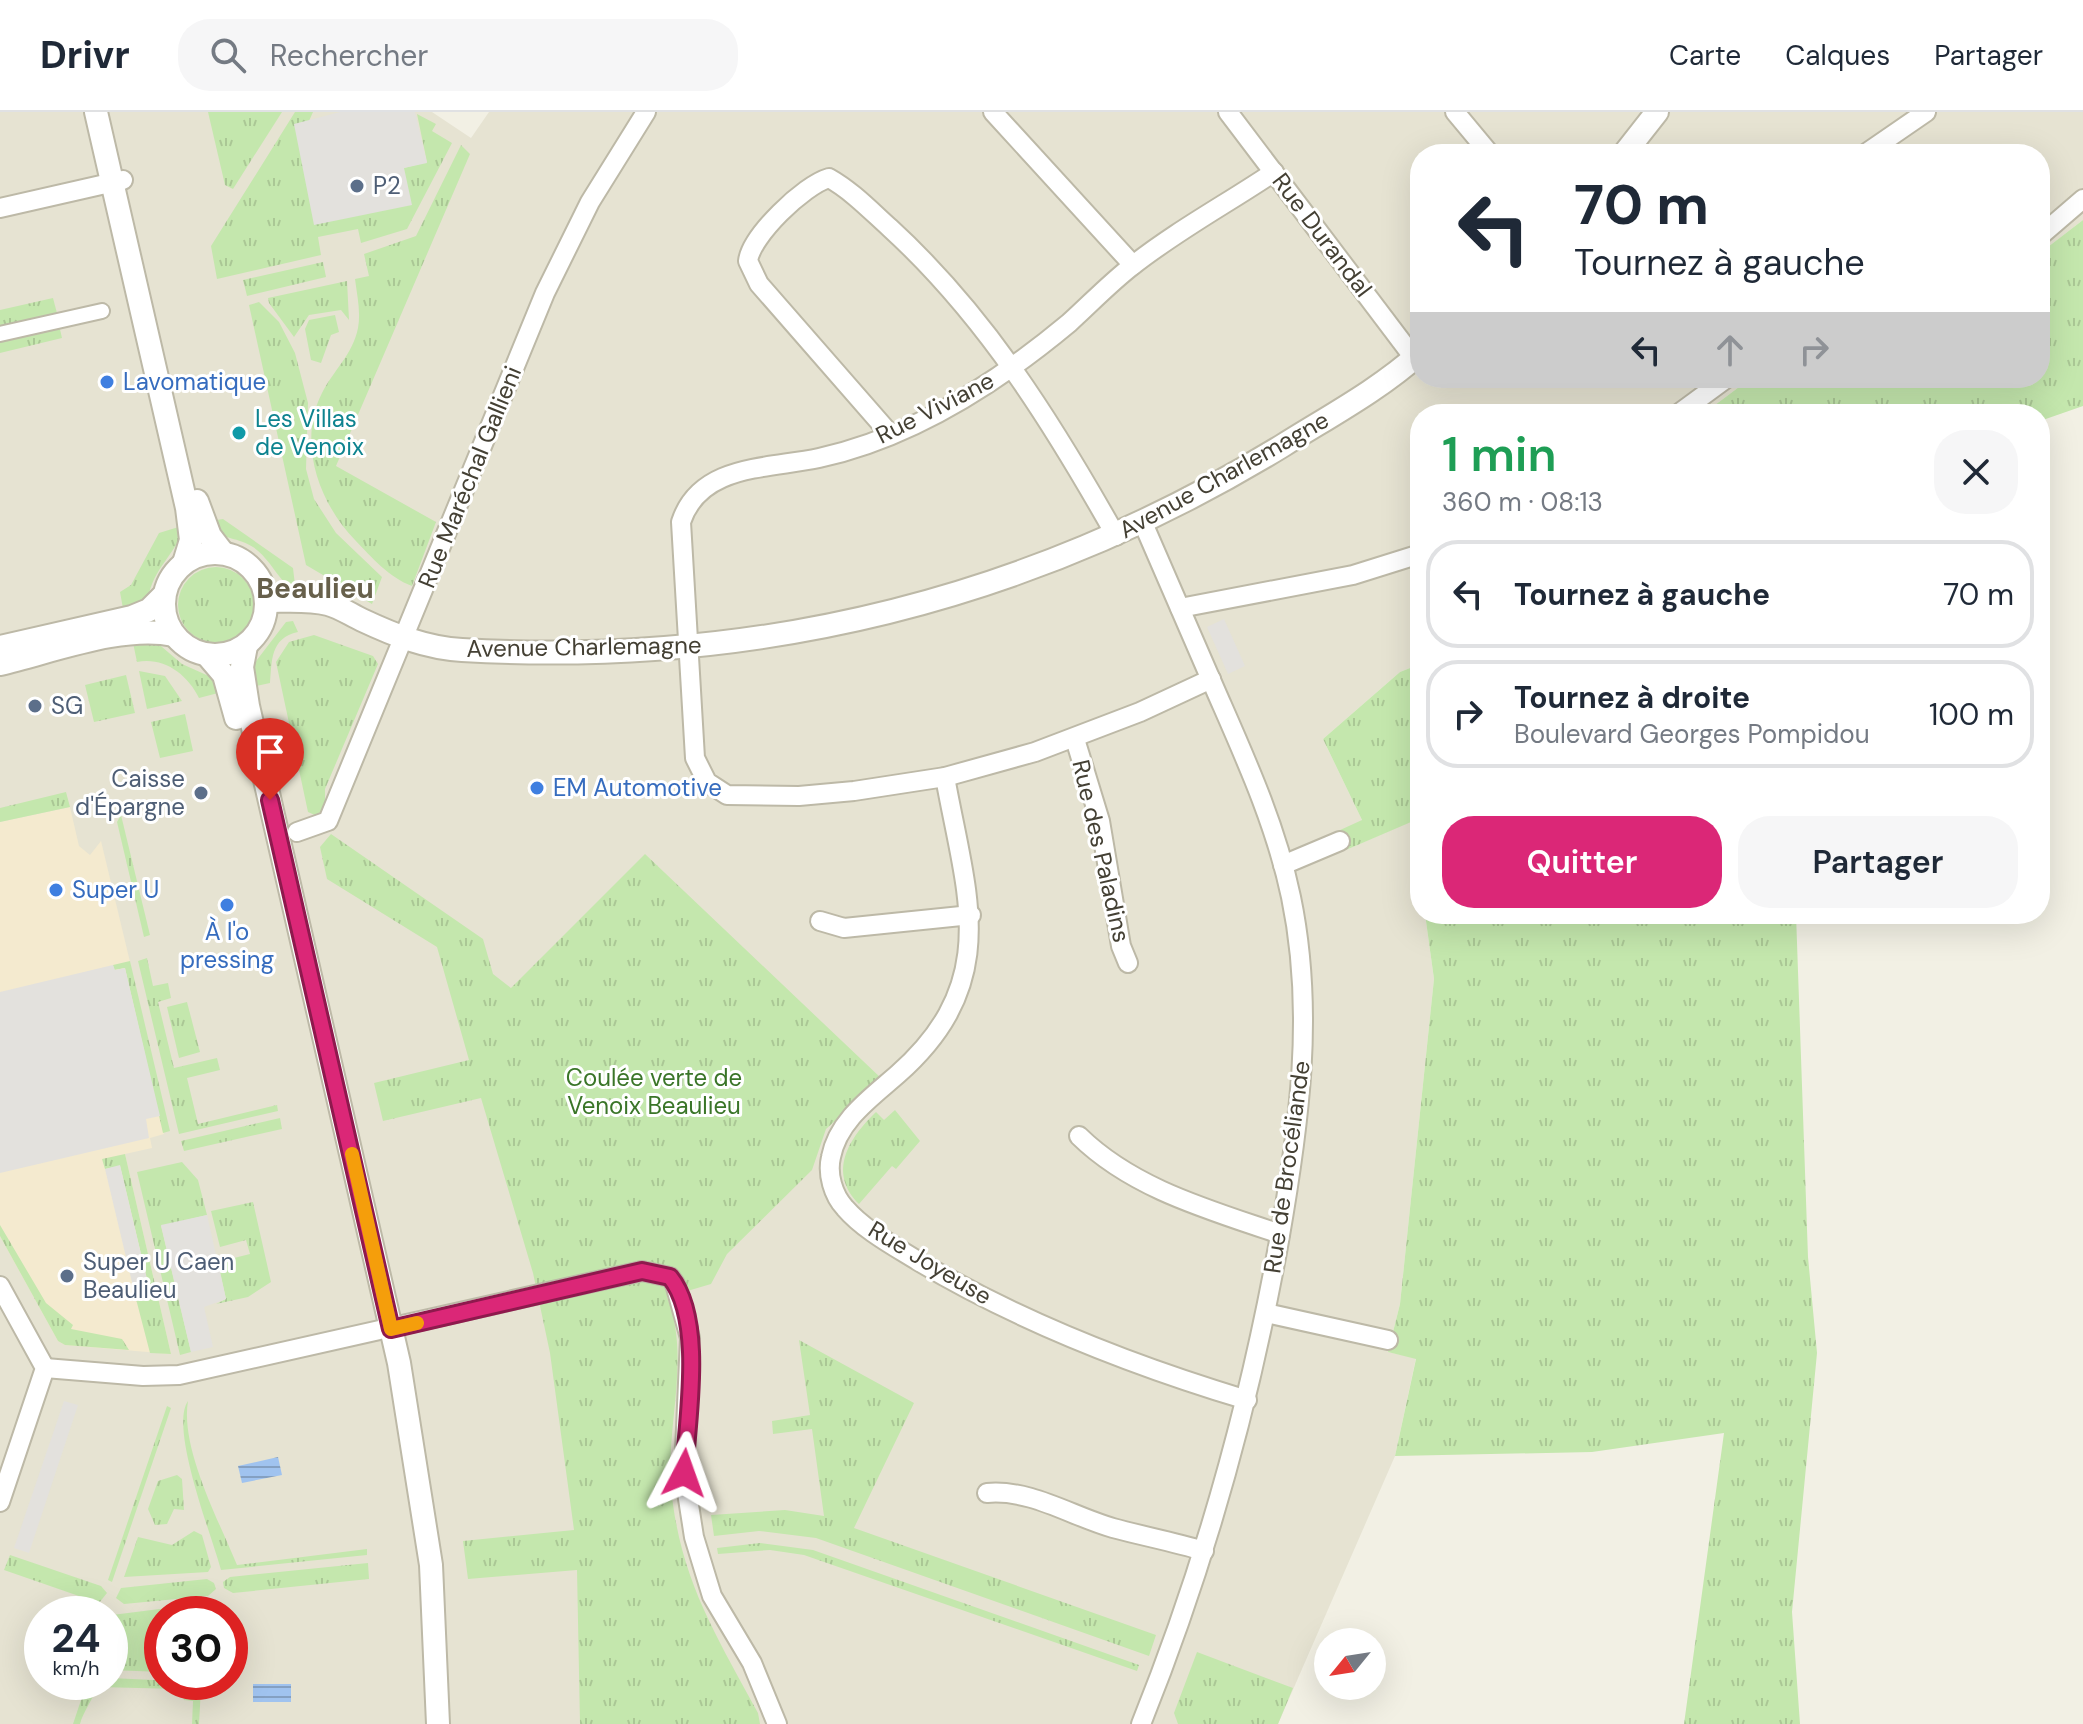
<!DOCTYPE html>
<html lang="fr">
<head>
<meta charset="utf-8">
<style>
  :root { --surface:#fff; --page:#f6f6f7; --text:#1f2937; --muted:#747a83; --line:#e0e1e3; --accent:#db2777 }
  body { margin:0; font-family:"DM Sans",sans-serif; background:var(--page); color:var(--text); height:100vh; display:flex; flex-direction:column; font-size:30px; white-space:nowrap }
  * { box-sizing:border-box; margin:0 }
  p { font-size:26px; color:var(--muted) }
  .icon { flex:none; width:44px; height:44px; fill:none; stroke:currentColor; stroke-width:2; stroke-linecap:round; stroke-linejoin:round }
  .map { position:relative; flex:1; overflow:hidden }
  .sheet { position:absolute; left:1410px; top:292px; width:640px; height:520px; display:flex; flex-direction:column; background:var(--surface); border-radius:32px; box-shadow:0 8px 32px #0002 }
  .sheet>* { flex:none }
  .guide { position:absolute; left:1410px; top:32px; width:640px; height:244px; border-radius:32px; box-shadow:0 8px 32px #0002; background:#fff; color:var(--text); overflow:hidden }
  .needle { width:52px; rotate:240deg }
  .fabs { position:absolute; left:1314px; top:1516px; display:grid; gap:16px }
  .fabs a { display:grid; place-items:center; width:72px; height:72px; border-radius:50%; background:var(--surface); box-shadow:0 8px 32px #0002; font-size:40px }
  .speed { position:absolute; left:24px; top:1484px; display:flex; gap:16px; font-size:40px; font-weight:700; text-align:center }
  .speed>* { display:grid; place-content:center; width:104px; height:104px; border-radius:50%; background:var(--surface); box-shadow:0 8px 32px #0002; line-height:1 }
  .speed small { font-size:20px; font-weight:400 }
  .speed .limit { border:12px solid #d22; background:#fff; color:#111 }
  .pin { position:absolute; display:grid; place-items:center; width:68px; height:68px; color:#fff; margin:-82px -34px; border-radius:50% 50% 50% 0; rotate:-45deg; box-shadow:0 0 8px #0007 }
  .pin .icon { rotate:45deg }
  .me { position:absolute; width:88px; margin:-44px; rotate:4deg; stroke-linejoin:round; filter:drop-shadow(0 0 6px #0008) }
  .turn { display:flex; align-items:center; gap:28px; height:168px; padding:0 32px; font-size:36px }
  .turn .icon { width:104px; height:104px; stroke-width:2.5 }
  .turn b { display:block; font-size:56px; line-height:68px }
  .lanes { display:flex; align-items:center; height:76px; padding:0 32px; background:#0003; justify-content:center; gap:40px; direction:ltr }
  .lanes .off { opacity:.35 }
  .round { display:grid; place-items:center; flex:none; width:84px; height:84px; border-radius:32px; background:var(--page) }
  .summary { display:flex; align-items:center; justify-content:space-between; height:136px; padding:0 32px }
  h1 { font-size:48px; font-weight:600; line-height:60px; color:#1e9e55 }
  .action { display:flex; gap:16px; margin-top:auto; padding:16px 32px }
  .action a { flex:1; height:92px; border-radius:32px; background:var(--accent); color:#fff; font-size:32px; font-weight:600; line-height:92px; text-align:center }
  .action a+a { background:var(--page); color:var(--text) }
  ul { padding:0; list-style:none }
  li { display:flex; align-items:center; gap:24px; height:108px; margin:0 16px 12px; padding:0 16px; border:4px solid var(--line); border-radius:32px }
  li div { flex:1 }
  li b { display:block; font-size:30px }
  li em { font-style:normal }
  header { display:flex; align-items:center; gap:48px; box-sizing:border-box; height:112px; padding:0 40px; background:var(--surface); border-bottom:2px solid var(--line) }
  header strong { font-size:38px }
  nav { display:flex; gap:44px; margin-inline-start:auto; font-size:28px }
  .search { width:560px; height:72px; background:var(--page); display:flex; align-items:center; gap:20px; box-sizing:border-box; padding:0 28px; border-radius:32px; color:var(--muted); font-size:30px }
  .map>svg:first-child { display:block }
  .residential { fill:#e6e3d2; fill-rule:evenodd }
  .commercial { fill:#f4eacf }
  .grass { fill:url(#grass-tufts) }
  .parking { fill:#e3e1dd }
  .water { fill:url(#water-rules) }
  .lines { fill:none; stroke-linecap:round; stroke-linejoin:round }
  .pedestrian-casing { stroke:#bdb9a7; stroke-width:18 }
  .minor-casing { stroke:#bdb9a7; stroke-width:22 }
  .tertiary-casing { stroke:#bdb9a7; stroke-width:26 }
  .pedestrian { stroke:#fff; stroke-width:14 }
  .minor { stroke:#fff; stroke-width:18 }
  .tertiary { stroke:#fff; stroke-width:22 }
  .route-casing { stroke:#8e194d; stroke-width:20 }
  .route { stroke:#db2777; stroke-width:14 }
  .slow { stroke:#f59e0b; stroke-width:14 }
  .service-dot { fill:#5c6f8a; stroke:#fff; stroke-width:3 }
  .shop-dot { fill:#3f7fe0; stroke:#fff; stroke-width:3 }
  .culture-dot { fill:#0f9aa8; stroke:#fff; stroke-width:3 }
  .labels { text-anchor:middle; stroke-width:6; stroke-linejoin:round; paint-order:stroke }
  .service-label { font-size:24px; fill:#4e5e75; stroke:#fff; text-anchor:start }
  .street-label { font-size:24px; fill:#444034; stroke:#fff }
  .shop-label { font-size:24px; fill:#366cbe; stroke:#fff; text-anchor:start }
  .culture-label { font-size:24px; fill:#0d838f; stroke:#fff; text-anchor:start }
  .park-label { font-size:24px; fill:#3a7528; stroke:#fff }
  .quarter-label { font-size:28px; font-weight:bold; fill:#67604b; stroke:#fff }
</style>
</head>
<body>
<header>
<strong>Drivr</strong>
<div class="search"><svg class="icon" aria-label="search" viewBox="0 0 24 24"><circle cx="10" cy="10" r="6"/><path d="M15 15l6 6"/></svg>Rechercher</div>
<nav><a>Carte</a><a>Calques</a><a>Partager</a></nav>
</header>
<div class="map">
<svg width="2083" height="1612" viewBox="0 0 2083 1612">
  <defs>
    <pattern id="grass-tufts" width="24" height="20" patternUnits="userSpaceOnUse" patternTransform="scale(2)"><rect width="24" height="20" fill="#c4e7ad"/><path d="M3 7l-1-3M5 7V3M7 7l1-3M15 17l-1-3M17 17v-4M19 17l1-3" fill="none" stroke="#aac795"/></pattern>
    <pattern id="water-rules" width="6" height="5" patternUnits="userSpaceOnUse" patternTransform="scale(2)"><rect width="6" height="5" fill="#a0c3ef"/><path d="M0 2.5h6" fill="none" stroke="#84a0c2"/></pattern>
  </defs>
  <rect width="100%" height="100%" fill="#f2f0e4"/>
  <!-- residential -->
  <path class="residential" d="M0 0H432L471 26 489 0H2083V108L2040 141V42H1420V266H1751L1703 302H1420V552L1400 560 1323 627 1362 708 1346 738 1411 709 1420 770V802H1425L1434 867 1400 1192 1388 1240 1416 1246 1395 1344 1278 1612H0ZM42 1502H110V1570H42ZM162 1502H230V1570H162Z"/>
  <!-- commercial -->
  <polygon class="commercial" points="70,695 79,734 90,743 101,729 131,854 125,856 164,1022 150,1026 152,1036 125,1042 171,1242 65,1233 58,1229 0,1124 0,710"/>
  <!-- grass -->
  <g class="grass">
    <polygon points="208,0 282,0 233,77 225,73"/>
    <polygon points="295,0 313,0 309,9 294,13 404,56 427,50 417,2 436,12 432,19 452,31 407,117 361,131 358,117 318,125 321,143 217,167 211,134"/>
    <path d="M461 33 470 42 336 354 436 410 412 474C390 466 371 445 355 428 319 391 297 330 322 281 333 259 353 242 358 216 361 200 357 183 355 167L369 164 364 142 416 124Z"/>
    <polygon points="2083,108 2083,294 2040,309 2040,302 1703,302 1751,266 2040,266 2040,141"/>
    <polygon points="323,150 326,165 247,184 243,168"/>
    <polygon points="347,169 349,208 341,198 309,203 294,225 269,191 268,186"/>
    <polygon points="53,186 58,205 0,218 0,198"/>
    <polygon points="259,190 279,210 295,241 308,291 306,357 314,387 336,421 382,465 372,492 306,453 249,193"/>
    <polygon points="335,203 339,220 331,223 321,251 311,248 305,217 309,208"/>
    <polygon points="59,213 62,226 0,241 0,227"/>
    <path d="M223 407 293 456 295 473 283 469C273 457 266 444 253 435 231 422 226 432 210 409Z"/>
    <path d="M185 413C177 442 152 456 148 488L124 502 120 480 131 473 159 421Z"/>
    <circle cx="216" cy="493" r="38"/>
    <path d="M293 509 298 520C270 526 272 549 270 571L252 575 253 553 286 510Z"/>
    <polygon points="314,523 373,544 378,552 325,677 325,694 317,704 308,700 276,550 289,530"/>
    <path d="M132 526 155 529 182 552 211 565 222 580 199 586C187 562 164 545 137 550Z"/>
    <polygon points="1420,552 1420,770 1411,710 1346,738 1338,719 1362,708 1323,627 1400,560"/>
    <polygon points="139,559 165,564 182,589 147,597"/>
    <polygon points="126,563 135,601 94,610 85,573"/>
    <polygon points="185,602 193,639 160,646 151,610"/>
    <polygon points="66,680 70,695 0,710 0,696"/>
    <polygon points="121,703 150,823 144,825 117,710"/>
    <path d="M331 722 483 827 493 862 511 876 645 742 882 967 826 1017 812 1058 727 1142 711 1172 667 1185C691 1244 666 1314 671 1374 679 1466 716 1523 758 1601L760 1612H580L577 1458 468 1467 463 1429 574 1418 550 1241 533 1161 481 986 383 1009 374 971 469 948 437 835 327 767 320 735Z"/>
    <polygon points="1425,802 1796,802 1808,1145 1817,1241 1792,1500 1800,1612 1684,1612 1724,1321 1592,1340 1395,1344 1416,1247 1388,1240 1400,1192 1434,867"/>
    <polygon points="147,846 153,874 168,871 171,886 158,890 174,956 217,946 220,958 187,966 198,1012 277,993 278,999 179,1022 138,849"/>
    <polygon points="130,849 170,1019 163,1021 125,856 114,858 113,853"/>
    <polygon points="187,890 200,940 179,946 167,895"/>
    <path d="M895 998 920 1029 896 1057 892 1054 859 1092C827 1060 849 1026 876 1000L884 1008Z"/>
    <polygon points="280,1006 282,1017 184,1039 181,1029"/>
    <polygon points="125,1042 171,1242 150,1241 136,1187 151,1184 120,1054 105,1057 102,1047"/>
    <polygon points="182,1050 198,1068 207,1103 161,1114 191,1240 180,1243 137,1060"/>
    <polygon points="253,1090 271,1170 248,1185 216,1192 226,1187 218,1150 250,1142 246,1128 220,1135 211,1099"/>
    <polygon points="0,1113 46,1191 73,1213 71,1217 122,1227 129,1238 65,1233 58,1229 0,1124"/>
    <polygon points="799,1228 914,1291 854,1416 1156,1523 1149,1544 816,1426 759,1419 714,1424 711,1403 785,1398 824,1404 812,1317 773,1322 772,1309 810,1303"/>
    <path d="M188 1289C180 1336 219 1409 237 1453L367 1437V1443L221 1458C212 1424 169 1316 188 1289Z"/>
    <polygon points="167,1294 171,1296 112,1470 108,1468"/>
    <polygon points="177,1363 182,1367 184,1398 174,1397 167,1412 155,1413 148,1397 158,1369"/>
    <polygon points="194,1419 202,1423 211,1455 208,1460 124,1465 138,1425 172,1433"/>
    <polygon points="760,1431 813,1438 1139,1553 1137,1559 804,1443 770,1438 718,1442 717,1436"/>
    <polygon points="10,1443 101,1474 107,1481 99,1491 4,1458"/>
    <polygon points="368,1451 369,1467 233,1481 224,1476 223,1470 230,1465"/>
    <polygon points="207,1467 214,1471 216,1477 208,1484 124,1492 116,1486 121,1476"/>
    <polygon points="215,1490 216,1502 162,1502 162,1560 110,1558 112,1503"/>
    <polygon points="1197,1540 1293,1576 1278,1612 1178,1612 1174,1601"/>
    <path d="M110 1566 198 1570 201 1576 199 1612H192L193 1589 184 1588 180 1577 97 1575C92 1589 83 1600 80 1612H73L87 1570H110Z"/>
  </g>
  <!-- parking -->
  <g class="parking">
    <polygon points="340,0 415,0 427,51 404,56 412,93 314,113 294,12"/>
    <polygon points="1224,507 1245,554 1228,562 1207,515"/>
    <polygon points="113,853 115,858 125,856 160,1004 146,1007 149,1026 0,1061 0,880"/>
    <polygon points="120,1053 151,1184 136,1187 105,1057"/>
    <polygon points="207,1103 226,1187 204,1195 213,1235 191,1240 161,1113"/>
    <polygon points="64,1289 78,1293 29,1441 14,1436"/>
  </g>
  <!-- water -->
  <g class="water">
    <polygon points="278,1345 282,1363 242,1371 238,1354"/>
    <rect x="253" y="1572" width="38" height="18"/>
  </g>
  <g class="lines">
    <!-- pedestrian casing -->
    <g class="pedestrian-casing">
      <polyline id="pedestrian" points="0,222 102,199"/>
    </g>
    <!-- minor casing -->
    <g class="minor-casing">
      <g id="minor">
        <polyline points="993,0 1133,153"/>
        <polyline points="1228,0 1414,246"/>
        <polyline points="1455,0 1490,42"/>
        <polyline points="1865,42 1926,0"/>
        <polyline points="0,96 123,68"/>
        <polyline points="2040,124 2083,87"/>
        <polyline points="1678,302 1727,266"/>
        <path d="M890 322 759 172 748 149C751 124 804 73 829 66 852 79 870 98 890 116 986 204 1053 312 1116 424"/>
        <polyline points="1180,496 1353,463 1420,442"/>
        <path d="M1211 567 1140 600 1035 640 945 665 854 679 799 684 727 683 707 670 695 646 681 410C700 352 768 357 819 346 912 326 997 271 1069 211 1090 192 1110 171 1132 154 1176 119 1228 91 1274 60"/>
        <polyline points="1075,627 1100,709 1121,834 1128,851"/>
        <path d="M945 665C966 782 1003 869 898 962 872 985 838 1008 831 1045 827 1062 833 1083 845 1096 864 1118 894 1134 918 1149 1020 1210 1134 1254 1247 1288"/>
        <polyline points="297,720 328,709 545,181 590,90 646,0"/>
        <polyline points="1283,753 1340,729"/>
        <polyline points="820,809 844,816 971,803"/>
        <path d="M1079 1024C1133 1077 1210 1098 1280 1122"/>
        <polyline points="0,1174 45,1256 0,1390"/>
        <polyline points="1266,1201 1388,1228"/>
        <polyline points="45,1256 143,1264 179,1263 642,1159 670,1165 675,1172 690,1226 684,1361 694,1425 712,1484 752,1551 777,1612"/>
        <path d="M987 1381C1031 1377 1071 1404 1113 1416 1143 1424 1174 1430 1204 1439"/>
        <path d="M1141 1612C1204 1456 1249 1295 1279 1129 1299 1015 1315 900 1291 785 1276 714 1247 650 1218 584 1193 527 1168 469 1143 411"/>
      </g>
    </g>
    <!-- tertiary casing -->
    <g class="tertiary-casing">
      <g id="tertiary">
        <polyline points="96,0 187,396 191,428 184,451"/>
        <polyline points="1624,42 1657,0"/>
        <polyline points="197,389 210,424 223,441"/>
        <circle cx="215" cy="492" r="51"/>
        <path d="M267 489C286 489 309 487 328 492 340 495 351 503 362 508 394 523 426 536 462 538 757 555 1030 488 1282 334 1328 305 1379 278 1420 241"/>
        <polyline points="246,534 242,555 248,594 399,1251 431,1453 438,1612"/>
        <polyline points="0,535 132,505 149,498 164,483"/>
        <polyline points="207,543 224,563 236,606"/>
        <path d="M0 552C52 540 122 512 174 523"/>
      </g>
    </g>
    <!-- pedestrian -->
    <use href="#pedestrian" class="pedestrian"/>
    <!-- minor -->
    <use href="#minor" class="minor"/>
    <!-- tertiary -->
    <use href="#tertiary" class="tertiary"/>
  </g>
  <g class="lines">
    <!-- route casing -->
    <g class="route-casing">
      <path id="route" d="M270 688 391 1217 642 1159 670 1165C705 1208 687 1309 684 1361"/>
    </g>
    <!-- route -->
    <use href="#route" class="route"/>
    <!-- slow -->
    <polyline class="slow" points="352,1042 391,1217 417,1211"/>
  </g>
  <!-- markers -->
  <g class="service-dot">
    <circle cx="357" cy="74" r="8"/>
    <circle cx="35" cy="594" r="8"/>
    <circle cx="201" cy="681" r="8"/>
    <circle cx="67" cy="1164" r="8"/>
  </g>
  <g class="shop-dot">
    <circle cx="107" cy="270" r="8"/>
    <circle cx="537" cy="676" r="8"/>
    <circle cx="56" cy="778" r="8"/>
    <circle cx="227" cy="793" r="8"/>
  </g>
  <circle class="culture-dot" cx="239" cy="321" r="8"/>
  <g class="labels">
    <!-- service labels -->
    <g class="service-label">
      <text x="373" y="82">P2</text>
      <text x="51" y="602">SG</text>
      <text x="185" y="675" text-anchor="end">Caisse<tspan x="185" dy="28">d'Épargne</tspan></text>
      <text x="83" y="1158">Super U Caen<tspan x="83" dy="28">Beaulieu</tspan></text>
    </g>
    <!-- street labels -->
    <g class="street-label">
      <text transform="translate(1322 123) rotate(53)" y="8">Rue Durandal</text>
      <text transform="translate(935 296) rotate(-27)" y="8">Rue Viviane</text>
      <text transform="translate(1224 363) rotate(-29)" y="8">Avenue Charlemagne</text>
      <text transform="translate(470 365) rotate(-68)" y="8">Rue Maréchal Gallieni</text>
      <text transform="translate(584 535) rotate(-1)" y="8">Avenue Charlemagne</text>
      <text transform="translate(1101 739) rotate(77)" y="8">Rue des Paladins</text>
      <text transform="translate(1287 1055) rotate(-82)" y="8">Rue de Brocéliande</text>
      <text transform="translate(930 1151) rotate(31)" y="8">Rue Joyeuse</text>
    </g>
    <!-- shop labels -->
    <g class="shop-label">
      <text x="123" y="278">Lavomatique</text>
      <text x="553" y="684">EM Automotive</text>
      <text x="72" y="786">Super U</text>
      <text x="227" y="828" text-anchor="middle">À l'o<tspan x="227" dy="28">pressing</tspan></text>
    </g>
    <!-- culture labels -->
    <g class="culture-label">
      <text x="255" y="315">Les Villas<tspan x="255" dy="28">de Venoix</tspan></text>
    </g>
    <!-- park labels -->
    <g class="park-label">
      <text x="654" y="974">Coulée verte de<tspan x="654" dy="28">Venoix Beaulieu</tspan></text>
    </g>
    <!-- quarter labels -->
    <g class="quarter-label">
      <text x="315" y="486">Beaulieu</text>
    </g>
  </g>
</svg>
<div class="fabs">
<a><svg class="needle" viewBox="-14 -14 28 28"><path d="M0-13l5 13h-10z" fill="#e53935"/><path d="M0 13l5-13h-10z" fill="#747a83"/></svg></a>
</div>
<div class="speed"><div>24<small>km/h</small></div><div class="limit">30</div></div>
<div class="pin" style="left:270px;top:688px;background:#d93025"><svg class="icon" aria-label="arrive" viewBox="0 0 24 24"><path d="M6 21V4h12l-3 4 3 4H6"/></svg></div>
<svg class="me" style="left:684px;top:1361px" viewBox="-20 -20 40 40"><path d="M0-17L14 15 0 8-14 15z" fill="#db2777" stroke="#fff" stroke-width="4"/></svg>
<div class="guide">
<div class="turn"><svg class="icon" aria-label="left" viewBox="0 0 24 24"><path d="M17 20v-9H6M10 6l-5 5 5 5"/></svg><div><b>70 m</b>Tournez à gauche</div></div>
<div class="lanes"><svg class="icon" aria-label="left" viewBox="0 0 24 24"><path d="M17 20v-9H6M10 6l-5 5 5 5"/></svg><svg class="icon off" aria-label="ahead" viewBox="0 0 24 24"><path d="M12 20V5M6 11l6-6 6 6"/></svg><svg class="icon off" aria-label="right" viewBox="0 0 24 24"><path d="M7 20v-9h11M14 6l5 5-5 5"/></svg></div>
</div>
<section class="sheet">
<div class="summary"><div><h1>1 min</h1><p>360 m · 08:13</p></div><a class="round"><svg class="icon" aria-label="close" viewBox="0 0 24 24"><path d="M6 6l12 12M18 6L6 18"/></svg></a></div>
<ul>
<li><svg class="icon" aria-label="left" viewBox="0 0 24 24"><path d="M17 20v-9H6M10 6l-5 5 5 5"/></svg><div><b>Tournez à gauche</b></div><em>70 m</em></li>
<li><svg class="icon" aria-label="right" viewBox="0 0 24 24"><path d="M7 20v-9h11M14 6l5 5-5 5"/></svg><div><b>Tournez à droite</b><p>Boulevard Georges Pompidou</p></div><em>100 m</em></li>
</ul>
<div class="action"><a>Quitter</a><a>Partager</a></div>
</section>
</div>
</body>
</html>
